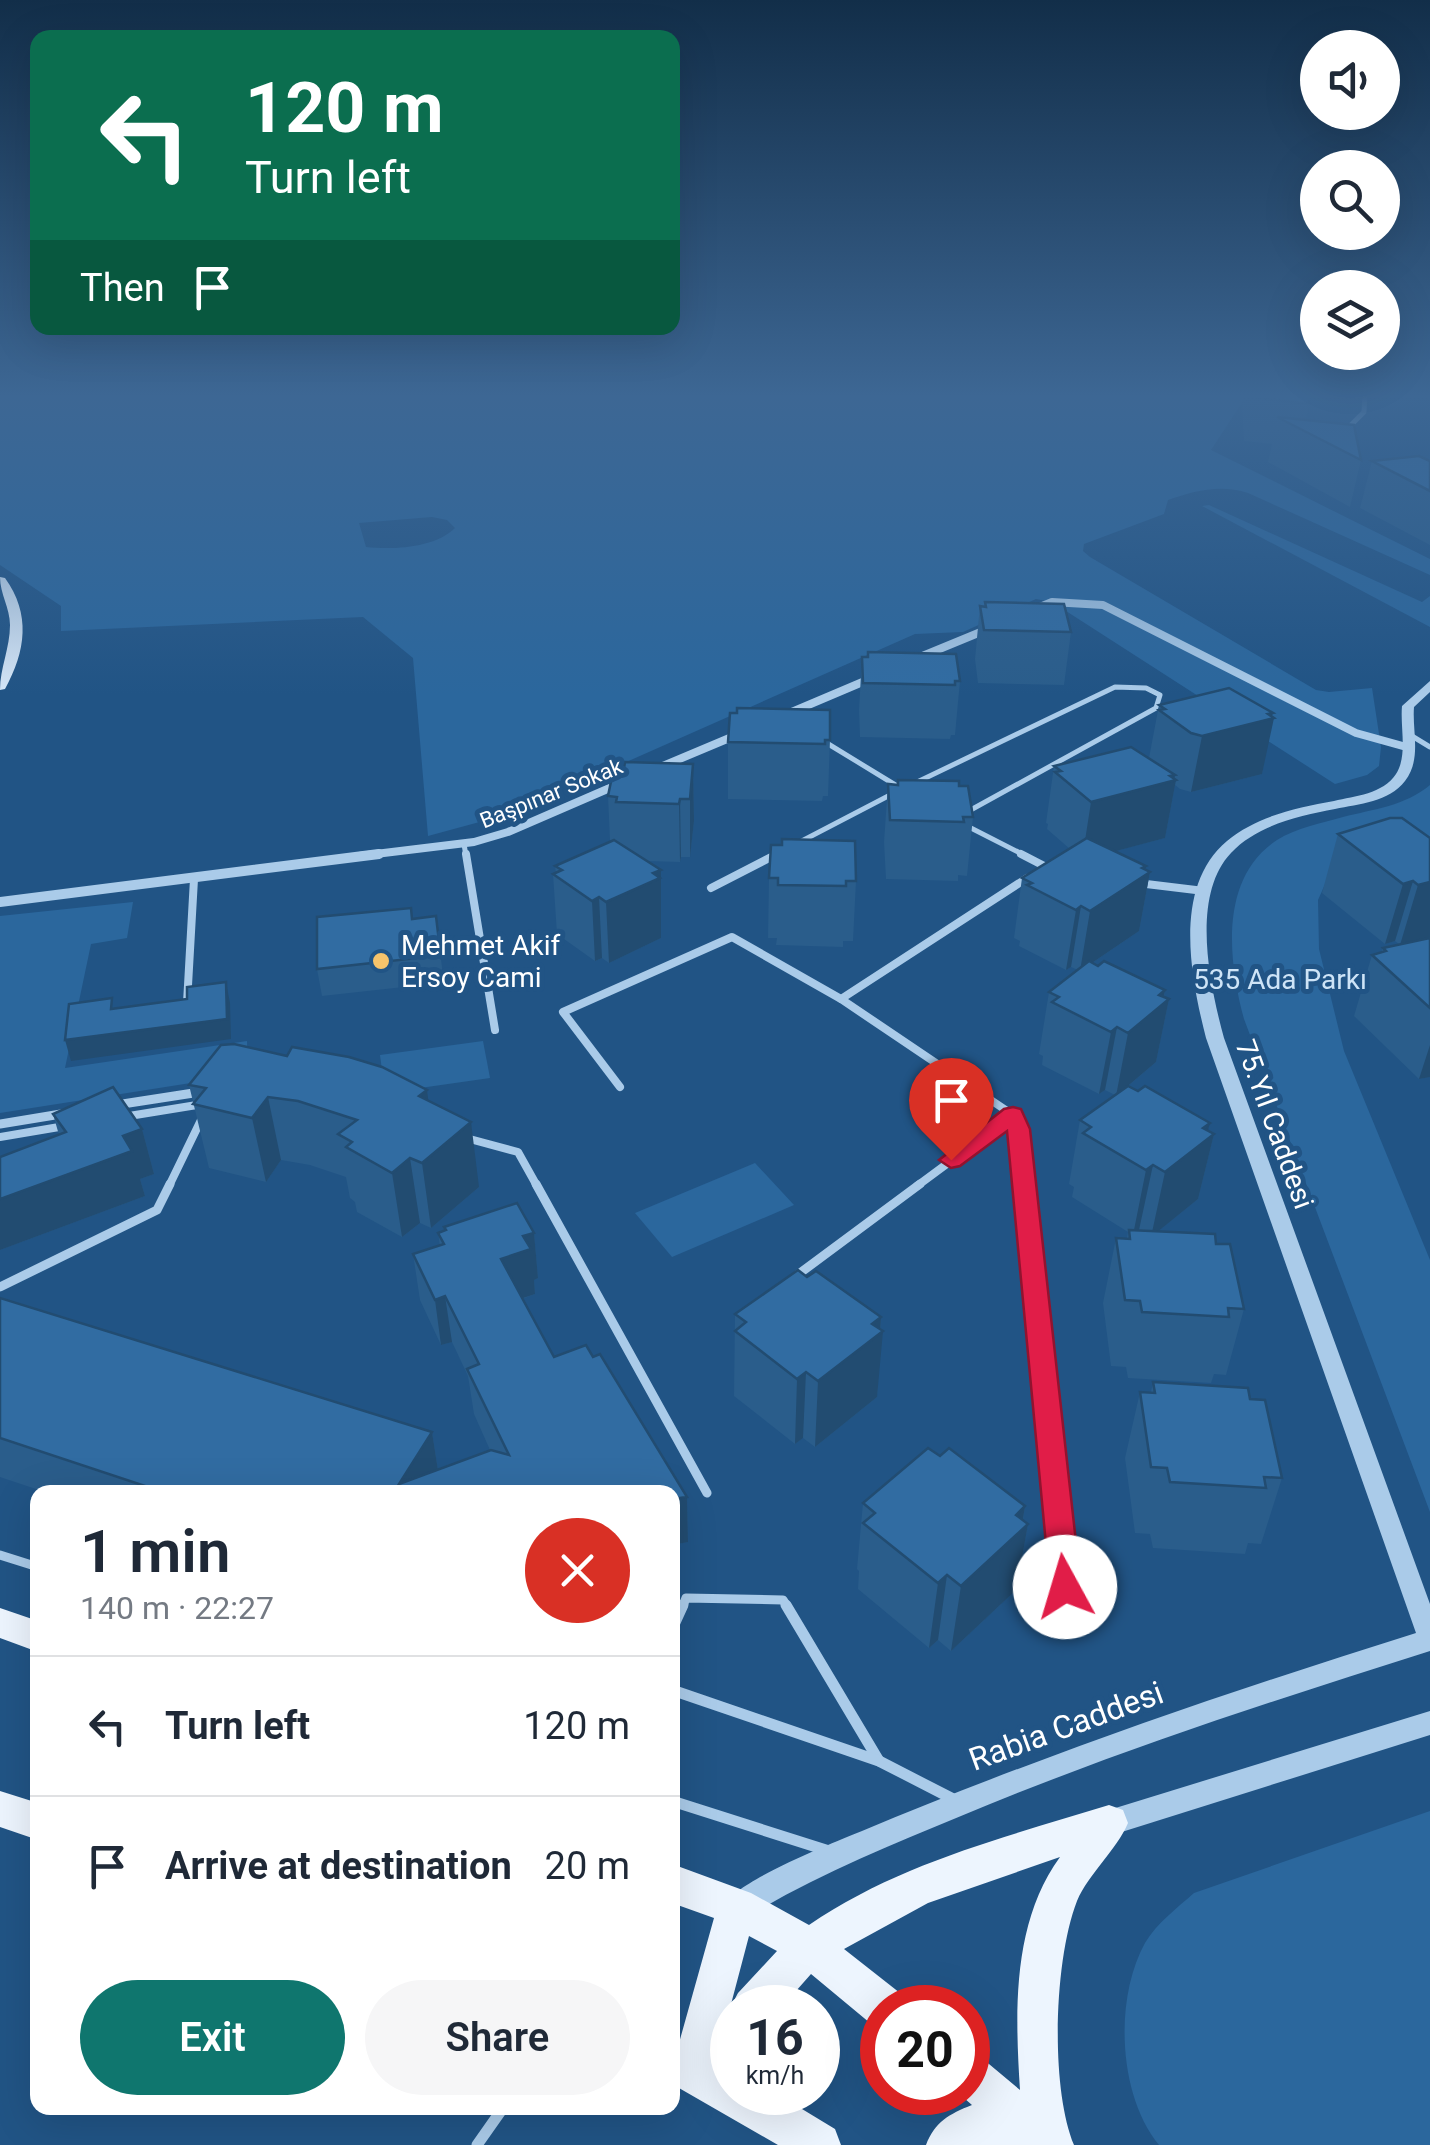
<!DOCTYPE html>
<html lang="en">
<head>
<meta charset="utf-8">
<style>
  :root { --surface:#fff; --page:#f6f6f7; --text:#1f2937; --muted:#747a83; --line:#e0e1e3; --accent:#0f766e }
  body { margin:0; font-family:Roboto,sans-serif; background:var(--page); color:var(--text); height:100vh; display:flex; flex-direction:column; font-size:38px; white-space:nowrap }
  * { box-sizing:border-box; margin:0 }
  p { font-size:32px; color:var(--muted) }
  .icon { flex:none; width:55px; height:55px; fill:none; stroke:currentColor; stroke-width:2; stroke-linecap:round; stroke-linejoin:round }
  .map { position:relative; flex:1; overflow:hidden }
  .drawer { position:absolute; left:30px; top:1485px; width:650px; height:630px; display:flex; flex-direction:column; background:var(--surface); border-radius:20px; box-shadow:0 10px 40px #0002 }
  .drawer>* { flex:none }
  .hud { position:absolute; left:30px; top:30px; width:650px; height:305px; border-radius:20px; box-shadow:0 10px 40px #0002; background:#0b6e4f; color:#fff; overflow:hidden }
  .tools { position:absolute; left:1300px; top:30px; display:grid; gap:20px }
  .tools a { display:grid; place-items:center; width:100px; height:100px; border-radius:50%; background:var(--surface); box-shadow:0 10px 40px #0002; font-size:50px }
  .speed { position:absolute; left:710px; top:1985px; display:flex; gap:20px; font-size:50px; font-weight:700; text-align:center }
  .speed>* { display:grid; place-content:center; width:130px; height:130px; border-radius:50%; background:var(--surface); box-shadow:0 10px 40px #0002; line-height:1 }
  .speed small { font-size:25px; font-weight:400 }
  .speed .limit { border:15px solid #d22; background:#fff; color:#111 }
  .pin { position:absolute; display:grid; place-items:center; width:85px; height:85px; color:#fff; margin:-102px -42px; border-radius:50% 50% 50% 0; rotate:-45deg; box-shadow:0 0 10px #0007 }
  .pin .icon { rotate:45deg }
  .me { position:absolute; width:110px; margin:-55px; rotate:354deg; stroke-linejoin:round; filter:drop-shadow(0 0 8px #0008) }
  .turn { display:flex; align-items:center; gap:35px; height:210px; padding:0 50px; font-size:45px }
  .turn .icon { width:130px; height:130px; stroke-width:2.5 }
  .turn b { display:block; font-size:70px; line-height:85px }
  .then { display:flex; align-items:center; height:95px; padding:0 50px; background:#0003; gap:20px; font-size:38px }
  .round { display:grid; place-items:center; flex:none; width:105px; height:105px; border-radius:52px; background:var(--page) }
  .headline { display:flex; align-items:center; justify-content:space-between; height:170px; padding:0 50px }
  h1 { font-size:60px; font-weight:600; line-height:75px }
  .button { display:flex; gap:20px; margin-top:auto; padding:20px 50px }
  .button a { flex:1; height:115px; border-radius:60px; background:var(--accent); color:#fff; font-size:40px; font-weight:600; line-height:115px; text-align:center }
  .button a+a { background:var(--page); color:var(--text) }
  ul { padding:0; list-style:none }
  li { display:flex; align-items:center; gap:30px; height:140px; padding:0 50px; border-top:2px solid var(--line) }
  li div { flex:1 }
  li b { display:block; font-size:38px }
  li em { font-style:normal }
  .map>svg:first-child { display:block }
  .green { fill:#2b679d; fill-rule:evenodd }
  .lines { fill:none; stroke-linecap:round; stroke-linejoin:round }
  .service-far3 { stroke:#aacbe9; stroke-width:5 }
  .service-far2 { stroke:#aacbe9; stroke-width:8 }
  .service-far1 { stroke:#aacbe9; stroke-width:9 }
  .service { stroke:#aacbe9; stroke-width:11 }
  .pedestrian { stroke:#aacbe9; stroke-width:9 }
  .minor-far1 { stroke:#aacbe9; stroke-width:8 }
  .minor { stroke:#aacbe9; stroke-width:10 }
  .tertiary { fill:#aacbe9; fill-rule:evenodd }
  .secondary { fill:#d5e6f7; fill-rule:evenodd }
  .primary { fill:#edf5fe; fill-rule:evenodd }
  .wall { fill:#2a5d8b }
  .shaded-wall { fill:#224c71 }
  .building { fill:#316ca2; stroke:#224c71; stroke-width:2.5 }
  .route { fill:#e11d48; stroke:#92132f; stroke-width:2.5 }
  .poi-dot { fill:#f6c36b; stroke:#215485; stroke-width:4 }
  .labels { text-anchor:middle; stroke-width:10; stroke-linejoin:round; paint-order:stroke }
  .far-street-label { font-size:22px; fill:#fff; stroke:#215485 }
  .poi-label { font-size:28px; fill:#fff; stroke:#215485; text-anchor:start }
  .park-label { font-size:28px; fill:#cee4f7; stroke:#215485 }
  .street-label { font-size:28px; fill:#fff; stroke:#215485 }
  .near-street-label { font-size:32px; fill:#fff; stroke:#215485 }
</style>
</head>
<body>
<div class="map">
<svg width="1430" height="2145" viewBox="0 0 1430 2145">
  <rect width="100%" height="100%" fill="#215485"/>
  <!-- green -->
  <g class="green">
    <path d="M0 395H1247L1211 450 1430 559V575L1248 493C1220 484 1194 491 1168 500L1164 514 1084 544 1083 551 1090 557 1316 690 1329 692 1372 688 1381 747 1379 766 1367 775 1335 784 1052 602 1036 599 963 632 915 634 509 814 428 836 413 658 363 617 61 631V606L0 565ZM432 517 447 520 455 528C435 548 393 550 366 547L359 523Z"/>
    <polygon points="1209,505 1422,602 1430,596 1430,627 1202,506"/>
    <path d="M1430 785V854L1330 873 1318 900 1319 949 1344 1051 1430 1260V1512L1244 1019C1228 960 1219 878 1277 840 1296 828 1322 823 1343 817 1374 809 1405 806 1430 785Z"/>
    <polygon points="133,902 127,938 91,944 65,1068 247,1041 248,1074 0,1113 0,916"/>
    <polygon points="483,1041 490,1078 385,1093 380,1055"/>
    <polygon points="755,1163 794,1205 672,1257 635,1213"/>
    <path d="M1430 1811V2145H1159C1118 2095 1114 1999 1145 1943 1157 1923 1177 1908 1194 1893Z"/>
  </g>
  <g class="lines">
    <!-- service-far3 -->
    <g class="service-far3">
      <polyline points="1346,430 1364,412 1365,395"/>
      <polyline points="1407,733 1430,747"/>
      <polyline points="825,742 902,789"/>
      <polyline points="913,784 1115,687 1146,688 1160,695 1156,708 967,812"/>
      <polyline points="965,825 1026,856"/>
      <polyline points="464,844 466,856"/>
      <polyline points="796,844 894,793"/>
      <polyline points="772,856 779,853"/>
    </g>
    <!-- service-far2 -->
    <g class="service-far2">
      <polyline points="466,854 495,1030"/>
      <polyline points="1021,854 1050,869"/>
      <polyline points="1138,883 1204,891"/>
      <polyline points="711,888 777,854"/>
      <polyline points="841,999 1013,1115 1024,1186"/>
      <polyline points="187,1003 194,879"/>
      <polyline points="620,1087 563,1012 732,937 841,999 1027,878"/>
      <polyline points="123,1117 203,1104"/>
      <polyline points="0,1137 65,1126"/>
      <polyline points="466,1138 518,1152 537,1186"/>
      <polyline points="169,1186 201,1120"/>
      <polyline points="917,1186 1013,1115"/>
    </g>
    <!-- service-far1 -->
    <g class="service-far1">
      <polyline points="536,1184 707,1493"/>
      <polyline points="1024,1184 1065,1587"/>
      <polyline points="796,1276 920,1184"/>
      <polyline points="0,1287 157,1210 170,1184"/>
      <polyline points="0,1555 38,1567"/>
      <polyline points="682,1608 686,1598 783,1600 788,1608"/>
    </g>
    <!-- service -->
    <g class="service">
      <polyline points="786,1605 879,1761"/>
      <polyline points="672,1629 683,1605"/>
      <polyline points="672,1690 879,1761 957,1801"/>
      <polyline points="672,1801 829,1851"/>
      <polyline points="477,2145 503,2108"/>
    </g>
    <!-- pedestrian -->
    <g class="pedestrian">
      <polyline points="116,1105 200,1092"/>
      <polyline points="0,1124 61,1114"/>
    </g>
    <!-- minor-far1 -->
    <g class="minor-far1">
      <polyline points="1035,609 1052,602 1103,605 1356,733 1410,748"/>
      <polyline points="920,657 988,629"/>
      <polyline points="787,714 872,678"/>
      <polyline points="658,768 739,734"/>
      <polyline points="359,856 474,842 508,832 619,784"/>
    </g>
    <!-- minor -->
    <polyline class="minor" points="0,902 379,854"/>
    <!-- tertiary -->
    <g class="tertiary">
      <path d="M1430 681V692L1414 707C1412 732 1422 759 1405 781 1389 802 1359 804 1335 809 1299 816 1257 825 1231 853 1190 896 1210 987 1224 1038L1430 1604V1651C1272 1701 1114 1752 961 1816 888 1846 815 1876 747 1917L737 1921 727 1917 723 1907C733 1882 833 1843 862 1831 1043 1755 1228 1692 1416 1633L1206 1038C1191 979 1172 887 1227 841 1257 816 1296 808 1334 801 1355 796 1383 794 1396 774 1408 755 1400 728 1402 706Z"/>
      <polygon points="1430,1711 1430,1735 1109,1836 1100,1832 1096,1823 1100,1814 1109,1810"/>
    </g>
    <!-- secondary -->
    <path class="secondary" d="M0 577 5 578C31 614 26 651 5 689L0 690C0 668 10 648 10 625 10 608 0 594 0 577Z"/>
    <!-- primary -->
    <g class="primary">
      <polygon points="0,1608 38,1621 38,1652 0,1638"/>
      <polygon points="0,1791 38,1803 38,1840 0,1827"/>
      <path d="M1109 1805 1123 1810 1128 1823C1116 1851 1089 1873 1077 1901 1054 1960 1050 2087 1074 2145H926C935 2122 949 2114 972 2105L957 2092H968V2053L983 2059 1020 2090C1015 2012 1012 1923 1060 1857L928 1903 844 1949 900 1993 906 2008H882V2028L870 2023 811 1974 781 2008H732V2058L725 2065 732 2069V2092H774L835 2129 841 2145H778L672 2084V2040L679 2043 714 1918 672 1903V1864L751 1893 809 1925C899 1863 1006 1837 1109 1805ZM749 1936 777 1951 738 1993 730 2008Z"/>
    </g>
  </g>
  <!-- wall -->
  <g class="wall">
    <polygon points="1244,395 1321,395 1308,398 1309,404 1306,420 1361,460 1350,507 1268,462 1272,444 1244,441 1242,404"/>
    <polygon points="1372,461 1430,461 1430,545 1360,508"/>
    <polygon points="980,606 1071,632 1064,685 978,683 975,659"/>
    <polygon points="862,657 960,681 955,735 951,735 950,739 860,737 859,710"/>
    <polygon points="1159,705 1272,717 1262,774 1191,792 1180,789 1175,785 1165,838 1115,851 1146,866 1145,869 1150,872 1139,931 1092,963 1165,990 1164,997 1169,999 1156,1062 1128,1086 1214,1134 1198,1199 1158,1231 1216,1244 1244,1309 1226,1375 1214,1374 1211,1383 1128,1378 1126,1367 1111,1366 1103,1303 1116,1238 1127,1238 1128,1232 1072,1197 1074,1187 1069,1184 1080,1120 1115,1095 1105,1090 1099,1094 1042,1065 1043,1056 1039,1054 1049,992 1078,970 1071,967 1066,970 1019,946 1020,941 1014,938 1022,878 1070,849 1047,829 1048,824 1046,823 1054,766 1149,758"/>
    <polygon points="830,740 828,796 823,796 822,801 728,799 728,742"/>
    <polygon points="693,764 694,821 690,857 681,857 680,862 647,861 661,870 661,938 609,963 602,958 595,961 557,934 553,874 556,873 555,866 610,841 608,796"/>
    <polygon points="888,784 959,786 973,817 967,876 958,875 958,881 886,879 884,842"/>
    <polygon points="1338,834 1430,838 1430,937 1413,941 1430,938 1430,1077 1419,1079 1354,1016 1372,955 1381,952 1383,948 1399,944 1395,941 1385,944 1322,893"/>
    <polygon points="769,878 856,881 853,941 843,941 843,947 776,945 777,938 768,938"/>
    <polygon points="436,916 443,976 421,979 422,985 322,996 317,969 413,919"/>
    <polygon points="189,1085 428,1101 479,1187 431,1228 420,1223 402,1237 357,1212 355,1202 350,1198 346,1177 310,1165 281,1160 266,1182 209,1168"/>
    <polygon points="53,1114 142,1129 154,1174 140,1179 145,1196 0,1250 0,1157 59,1135"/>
    <polygon points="517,1203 534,1233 538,1278 534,1280 535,1294 522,1299 554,1357 586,1345 593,1357 600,1354 687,1497 688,1542 672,1545 672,1492 45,1492 0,1477 0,1298 432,1432 438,1470 490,1450 474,1414 468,1376 452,1342 441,1345 420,1300 413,1254 440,1246 438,1233 445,1230 444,1227"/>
    <polygon points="807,1277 881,1317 877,1397 815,1447 803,1438 795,1444 734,1396 735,1314"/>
    <polygon points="1153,1382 1250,1399 1282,1478 1261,1544 1248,1543 1245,1554 1153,1548 1150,1534 1135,1533 1125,1458 1140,1392 1151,1392"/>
    <polygon points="940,1456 1025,1506 1023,1520 1028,1524 1016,1590 951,1651 938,1640 929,1648 858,1589 859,1571 857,1569 863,1503"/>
  </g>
  <!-- shaded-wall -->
  <g class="shaded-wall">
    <polygon points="1273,713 1271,719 1274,718 1262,774 1191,792 1202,736"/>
    <polygon points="693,764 694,821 690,857 690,799"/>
    <polygon points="1175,775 1174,781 1176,780 1165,838 1082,860 1091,802"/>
    <polygon points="680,799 681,857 680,862 679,804"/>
    <polygon points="1146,866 1144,876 1150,872 1139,931 1080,971 1090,911"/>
    <polygon points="661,870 661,938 609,963 606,902"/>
    <polygon points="1413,881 1395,941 1385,944 1403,884"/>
    <polygon points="1430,882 1430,937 1400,945 1418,885"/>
    <polygon points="599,897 602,958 595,961 592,901"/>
    <polygon points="1081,906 1071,967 1066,970 1076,910"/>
    <polygon points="226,982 230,1003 231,1039 71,1061 65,1040 227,1019"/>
    <polygon points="1165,990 1162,1005 1169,999 1156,1062 1116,1096 1128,1033 1159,995"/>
    <polygon points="1117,1027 1105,1090 1099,1094 1111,1032"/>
    <polygon points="1430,1045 1430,1077 1419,1079"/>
    <polygon points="427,1090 435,1152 471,1122 479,1187 431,1228 422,1163 419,1096"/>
    <polygon points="268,1097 281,1160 266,1182 252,1118"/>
    <polygon points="1210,1123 1205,1141 1214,1134 1198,1199 1151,1237 1165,1172"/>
    <polygon points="142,1129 154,1174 140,1179 145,1196 0,1250 0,1199 123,1136"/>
    <polygon points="410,1158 420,1223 402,1237 392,1173"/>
    <polygon points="1153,1165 1139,1230 1133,1235 1146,1170"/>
    <polygon points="534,1233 538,1278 534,1280 535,1294 505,1304 501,1259 523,1236"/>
    <polygon points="445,1296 452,1342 441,1345 435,1300"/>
    <polygon points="881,1317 880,1334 883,1331 877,1397 815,1447 818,1381 872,1324"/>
    <polygon points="806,1372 803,1438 795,1444 797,1379"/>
    <polygon points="432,1432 439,1477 399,1484"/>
    <polygon points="687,1497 688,1542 672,1545 672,1499"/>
    <polygon points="1025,1506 1021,1531 1028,1524 1016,1590 951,1651 961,1586 1016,1515"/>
    <polygon points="947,1575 938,1640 929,1648 938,1583"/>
  </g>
  <!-- building -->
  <g class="building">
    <polygon points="1252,395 1308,395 1309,404 1252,397"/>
    <polygon points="1277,417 1354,425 1361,460"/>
    <polygon points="1419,456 1430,461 1430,491 1372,461"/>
    <polygon points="985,602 1064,604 1071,632 984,630 980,606 986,607"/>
    <polygon points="868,652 956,654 960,681 955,681 955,685 863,683 862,657 868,657"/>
    <polygon points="1229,688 1273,713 1268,714 1274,718 1202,736 1191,733 1159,710 1165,709 1159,705"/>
    <polygon points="737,708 830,710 830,740 825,740 825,744 728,742 730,713 737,713"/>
    <polygon points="1131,747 1175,775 1170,776 1176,780 1091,802 1055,772 1061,771 1054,766"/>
    <polygon points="625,762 693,764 690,799 680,799 679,804 616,802 617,797 608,796 614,767 624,768"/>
    <polygon points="898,780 959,781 959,786 968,786 973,817 963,817 964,822 890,820 888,784 898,785"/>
    <polygon points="1390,818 1402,818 1430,838 1430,882 1418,885 1413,881 1403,884 1338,834"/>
    <polygon points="1087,838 1146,866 1142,868 1150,872 1090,911 1081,906 1076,910 1027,885 1032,883 1022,878"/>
    <polygon points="782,839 855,841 856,881 846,881 846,886 778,885 778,878 769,878 771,845 782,845"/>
    <polygon points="614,840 661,870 653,873 660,878 606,902 599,897 592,901 553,874 562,870 555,866"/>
    <polygon points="411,908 412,919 436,916 440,950 418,952 418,958 317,969 317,917"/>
    <polygon points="1430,938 1430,1008 1372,955 1386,951 1383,948"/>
    <polygon points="1089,961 1098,966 1104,961 1165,990 1159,995 1169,999 1128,1033 1117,1027 1111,1032 1052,1002 1059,997 1049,992"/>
    <polygon points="226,982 227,1019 65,1040 69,1004 112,998 111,1009 156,1003 187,999 187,987"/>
    <polygon points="234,1044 287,1056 292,1047 349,1057 382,1067 427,1090 419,1096 471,1122 422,1163 410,1158 392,1173 346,1147 352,1142 338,1134 357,1120 298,1101 268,1097 252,1118 193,1104 206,1088 189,1085 221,1045"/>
    <polygon points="1128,1086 1138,1091 1145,1086 1210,1123 1203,1128 1214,1134 1165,1172 1153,1165 1146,1170 1083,1133 1091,1127 1080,1120"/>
    <polygon points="113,1087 142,1129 123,1136 132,1151 0,1199 0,1157 66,1132 53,1114"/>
    <polygon points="517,1203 534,1233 523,1236 531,1249 501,1259 554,1357 586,1345 593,1357 600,1354 687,1497 672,1499 672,1492 163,1492 0,1438 0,1298 432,1432 399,1484 491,1450 509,1455 467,1369 479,1364 445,1296 435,1300 413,1254 444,1244 438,1233 446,1230 444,1227"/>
    <polygon points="1129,1230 1215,1234 1216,1244 1230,1244 1244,1309 1228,1308 1229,1317 1142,1312 1140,1301 1125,1300 1116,1238 1130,1239"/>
    <polygon points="798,1270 807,1277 816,1271 881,1317 872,1324 883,1331 818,1381 806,1372 797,1379 735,1331 746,1322 735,1314"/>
    <polygon points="1153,1382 1248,1388 1250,1399 1265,1400 1282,1478 1264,1477 1266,1488 1170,1482 1167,1468 1151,1467 1140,1392 1155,1393"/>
    <polygon points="928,1448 940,1456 949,1448 1025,1506 1016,1515 1028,1524 961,1586 947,1575 938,1583 863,1523 875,1513 863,1503"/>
  </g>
  <!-- sky -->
  <linearGradient id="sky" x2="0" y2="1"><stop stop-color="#122e49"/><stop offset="0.57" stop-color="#3d6794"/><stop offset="1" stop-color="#3d6794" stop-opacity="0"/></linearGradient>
  <rect width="1430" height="695" fill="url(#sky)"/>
  <!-- route -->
  <polygon class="route" points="1013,1107 1021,1109 1030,1129 1081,1587 1076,1596 1065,1600 1054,1596 1050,1587 1007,1131 960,1166 951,1168 939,1160 1004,1109"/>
  <!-- markers -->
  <circle class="poi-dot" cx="381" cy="961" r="10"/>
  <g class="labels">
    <!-- far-street labels -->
    <g class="far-street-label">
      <text transform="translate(551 793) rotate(-22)" y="8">Başpınar Sokak</text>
    </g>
    <!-- poi labels -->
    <g class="poi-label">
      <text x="401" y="955">Mehmet Akif<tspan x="401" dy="32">Ersoy Cami</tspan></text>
    </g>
    <!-- park labels -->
    <g class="park-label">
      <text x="1280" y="989">535 Ada Parkı</text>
    </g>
    <!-- street labels -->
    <g class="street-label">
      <text transform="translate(1275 1124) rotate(70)" y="10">75.Yıl Caddesi</text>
    </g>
    <!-- near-street labels -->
    <g class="near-street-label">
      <text transform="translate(1066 1726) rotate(-20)" y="11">Rabia Caddesi</text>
    </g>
  </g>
</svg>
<div class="tools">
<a><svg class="icon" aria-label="sound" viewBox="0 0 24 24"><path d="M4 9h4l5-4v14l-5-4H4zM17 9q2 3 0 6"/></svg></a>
<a><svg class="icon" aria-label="search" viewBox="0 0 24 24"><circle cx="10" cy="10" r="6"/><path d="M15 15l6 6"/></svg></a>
<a><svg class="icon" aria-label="layers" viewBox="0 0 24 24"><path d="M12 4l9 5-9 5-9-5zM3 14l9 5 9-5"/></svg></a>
</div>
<div class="speed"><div>16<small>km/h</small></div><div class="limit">20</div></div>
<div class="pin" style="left:951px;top:1160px;background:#d93025"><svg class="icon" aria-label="arrive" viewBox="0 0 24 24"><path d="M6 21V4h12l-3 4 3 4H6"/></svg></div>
<svg class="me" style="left:1065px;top:1587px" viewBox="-20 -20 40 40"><circle r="19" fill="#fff"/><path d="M0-13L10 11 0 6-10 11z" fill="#e11d48"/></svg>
<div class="hud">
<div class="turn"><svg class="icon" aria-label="left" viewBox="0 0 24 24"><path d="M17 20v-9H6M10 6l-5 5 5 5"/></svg><div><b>120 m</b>Turn left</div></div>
<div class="then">Then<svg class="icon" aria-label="arrive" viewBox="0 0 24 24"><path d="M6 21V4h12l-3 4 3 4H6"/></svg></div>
</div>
<section class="drawer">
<div class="headline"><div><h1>1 min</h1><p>140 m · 22:27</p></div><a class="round" style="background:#d93025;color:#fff"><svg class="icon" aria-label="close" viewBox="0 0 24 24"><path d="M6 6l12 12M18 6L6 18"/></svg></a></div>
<ul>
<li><svg class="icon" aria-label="left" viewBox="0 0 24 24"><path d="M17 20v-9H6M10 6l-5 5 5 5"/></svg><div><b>Turn left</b></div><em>120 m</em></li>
<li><svg class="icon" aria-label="arrive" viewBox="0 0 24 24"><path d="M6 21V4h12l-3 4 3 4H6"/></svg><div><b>Arrive at destination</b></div><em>20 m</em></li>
</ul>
<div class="button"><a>Exit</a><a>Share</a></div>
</section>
</div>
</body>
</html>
